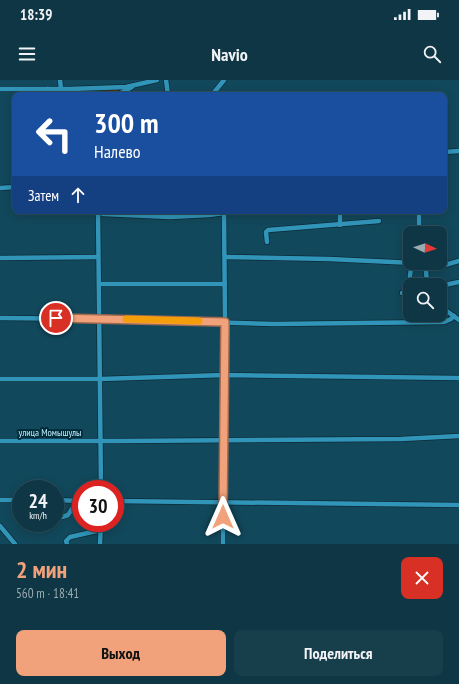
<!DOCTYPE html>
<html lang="ru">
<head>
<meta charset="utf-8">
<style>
  :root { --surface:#0e3644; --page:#173e4b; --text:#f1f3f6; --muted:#9babb2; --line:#2e505d; --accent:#f1a27b }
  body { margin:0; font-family:"PT Sans Narrow",sans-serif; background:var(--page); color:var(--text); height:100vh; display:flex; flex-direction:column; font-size:15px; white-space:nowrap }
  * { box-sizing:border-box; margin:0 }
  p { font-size:13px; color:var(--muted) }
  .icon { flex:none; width:22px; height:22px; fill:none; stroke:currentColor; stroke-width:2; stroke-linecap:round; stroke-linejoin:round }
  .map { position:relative; height:464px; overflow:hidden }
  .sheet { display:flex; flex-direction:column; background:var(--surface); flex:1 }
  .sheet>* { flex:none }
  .banner { position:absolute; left:12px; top:12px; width:435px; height:122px; border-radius:8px; box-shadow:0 2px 10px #0003,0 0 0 1px var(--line); background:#1a4fa0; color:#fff; overflow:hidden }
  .needle { width:26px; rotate:94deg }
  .fabs { position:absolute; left:403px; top:146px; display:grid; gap:8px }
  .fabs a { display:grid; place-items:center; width:44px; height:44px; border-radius:8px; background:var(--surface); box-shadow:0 2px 10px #0003,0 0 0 1px var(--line); font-size:20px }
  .speed { position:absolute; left:12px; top:400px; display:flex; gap:8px; font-size:20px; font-weight:700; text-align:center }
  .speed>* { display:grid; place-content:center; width:52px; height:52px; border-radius:50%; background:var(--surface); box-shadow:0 2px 10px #0003,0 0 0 1px var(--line); line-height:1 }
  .speed small { font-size:10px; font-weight:400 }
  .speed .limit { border:6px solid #d22; background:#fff; color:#111 }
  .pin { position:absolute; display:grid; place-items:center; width:34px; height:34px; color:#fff; margin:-17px; border:2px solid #fff; border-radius:50%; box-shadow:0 1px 4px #0007 }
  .me { position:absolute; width:44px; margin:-22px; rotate:0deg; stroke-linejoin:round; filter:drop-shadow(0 0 3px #0008) }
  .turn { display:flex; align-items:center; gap:14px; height:84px; padding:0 16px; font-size:18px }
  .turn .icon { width:52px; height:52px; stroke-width:2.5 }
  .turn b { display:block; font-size:28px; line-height:34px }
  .then { display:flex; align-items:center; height:38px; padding:0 16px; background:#0003; gap:8px; font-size:15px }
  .round { display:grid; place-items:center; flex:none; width:42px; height:42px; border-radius:8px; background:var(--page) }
  .headline { display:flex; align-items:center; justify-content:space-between; height:68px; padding:0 16px }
  h1 { font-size:24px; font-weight:700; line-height:30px; color:var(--accent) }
  .cta { display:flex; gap:8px; margin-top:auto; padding:8px 16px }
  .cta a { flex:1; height:46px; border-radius:8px; background:var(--accent); color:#111; font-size:16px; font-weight:700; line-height:46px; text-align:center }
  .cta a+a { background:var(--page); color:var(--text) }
  .status { display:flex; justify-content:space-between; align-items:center; height:28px; padding:0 20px; background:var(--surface); direction:ltr }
  .status svg { height:11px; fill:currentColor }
  header { display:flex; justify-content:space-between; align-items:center; height:52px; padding:0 16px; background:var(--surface); font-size:18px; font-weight:700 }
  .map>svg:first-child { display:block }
  .green { fill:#813809 }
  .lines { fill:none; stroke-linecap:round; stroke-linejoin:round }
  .minor-casing { stroke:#0d2c38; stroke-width:6 }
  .minor { stroke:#3195b9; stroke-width:4.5 }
  .route-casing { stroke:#9d6950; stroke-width:10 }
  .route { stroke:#f1a27b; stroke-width:7 }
  .slow { stroke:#f59e0b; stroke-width:7 }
  .labels { text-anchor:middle; stroke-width:4; stroke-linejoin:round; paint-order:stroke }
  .street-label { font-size:10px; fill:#bfebfe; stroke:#012d3b }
</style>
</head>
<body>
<div class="status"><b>18:39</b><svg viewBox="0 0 49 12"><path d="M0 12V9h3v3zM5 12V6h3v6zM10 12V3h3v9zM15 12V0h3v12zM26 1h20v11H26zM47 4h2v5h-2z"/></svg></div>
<header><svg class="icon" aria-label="menu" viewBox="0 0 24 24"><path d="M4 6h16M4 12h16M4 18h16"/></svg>Navio<svg class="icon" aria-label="search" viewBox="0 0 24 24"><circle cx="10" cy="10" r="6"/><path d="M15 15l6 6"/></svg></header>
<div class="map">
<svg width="459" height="464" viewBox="0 0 459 464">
  <rect width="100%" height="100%" fill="#12485b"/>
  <!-- green -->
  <polygon class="green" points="121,9 111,15 84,15 71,10"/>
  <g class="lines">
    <!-- minor casing -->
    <g class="minor-casing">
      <g id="minor">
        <polyline points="60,0 61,9"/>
        <polyline points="166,0 168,15"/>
        <polyline points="0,9 70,9 126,7 157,0"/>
        <polyline points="48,9 56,15"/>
        <polyline points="117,15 132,7"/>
        <polyline points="212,15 224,0"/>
        <polyline points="444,72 459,71"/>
        <polyline points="0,108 15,107"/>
        <polyline points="98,131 101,409"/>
        <polyline points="340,131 340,145"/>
        <polyline points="98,132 104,134 170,137 209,135 224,133"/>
        <polyline points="419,153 419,131"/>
        <polyline points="267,162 266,152 268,150 379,141"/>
        <polyline points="225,177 329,179 414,183"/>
        <polyline points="0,178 98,177"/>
        <polyline points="99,204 225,204"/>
        <path d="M412 205C408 198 410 191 413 184"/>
        <polyline points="427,205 426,190 428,188 445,185 459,181"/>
        <polyline points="440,206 459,202"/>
        <polyline points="402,213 410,212"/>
        <polyline points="440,226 459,240"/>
        <polyline points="0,238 100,239 275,244 444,242 451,239 454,236"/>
        <polyline points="0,299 100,299 224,295 459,298"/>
        <polyline points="0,361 120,361 401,359 459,356"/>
        <polyline points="0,420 21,420"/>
        <polyline points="55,420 81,421"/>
        <polyline points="115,421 459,425"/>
        <polyline points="62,437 68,435 77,421"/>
        <polyline points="0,446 15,464"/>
        <polyline points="67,464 66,461 70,457 101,450"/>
        <polyline points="100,464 101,443"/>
        <polyline points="223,464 223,360 225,242 224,131"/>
      </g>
    </g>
    <!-- minor -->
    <use href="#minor" class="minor"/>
  </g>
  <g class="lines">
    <!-- route casing -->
    <g class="route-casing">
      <polyline id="route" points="56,238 225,242 223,437"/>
    </g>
    <!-- route -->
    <use href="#route" class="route"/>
    <!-- slow -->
    <polyline class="slow" points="126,239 199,241"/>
  </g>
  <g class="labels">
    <!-- street labels -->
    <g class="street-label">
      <text x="50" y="356">улица Момышулы</text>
    </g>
  </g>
</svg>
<div class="fabs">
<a><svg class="needle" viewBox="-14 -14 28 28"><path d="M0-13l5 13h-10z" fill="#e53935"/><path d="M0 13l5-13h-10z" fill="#9babb2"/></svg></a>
<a><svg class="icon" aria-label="search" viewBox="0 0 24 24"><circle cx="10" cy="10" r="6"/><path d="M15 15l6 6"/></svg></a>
</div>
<div class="speed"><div>24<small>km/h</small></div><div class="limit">30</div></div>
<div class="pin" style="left:56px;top:238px;background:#d93025"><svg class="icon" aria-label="arrive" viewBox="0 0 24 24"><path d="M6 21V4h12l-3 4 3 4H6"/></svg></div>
<svg class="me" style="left:223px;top:437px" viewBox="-20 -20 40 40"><path d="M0-17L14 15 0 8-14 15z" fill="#f1a27b" stroke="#fff" stroke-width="4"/></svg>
<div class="banner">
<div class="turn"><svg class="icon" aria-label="left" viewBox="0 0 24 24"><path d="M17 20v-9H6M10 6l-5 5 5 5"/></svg><div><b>300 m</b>Налево</div></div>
<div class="then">Затем<svg class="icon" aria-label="ahead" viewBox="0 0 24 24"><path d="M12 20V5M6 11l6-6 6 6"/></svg></div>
</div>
</div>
<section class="sheet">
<div class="headline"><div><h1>2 мин</h1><p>560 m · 18:41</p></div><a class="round" style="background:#d93025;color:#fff"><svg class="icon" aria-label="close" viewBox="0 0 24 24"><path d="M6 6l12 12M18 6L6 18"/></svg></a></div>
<div class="cta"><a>Выход</a><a>Поделиться</a></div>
</section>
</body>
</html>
